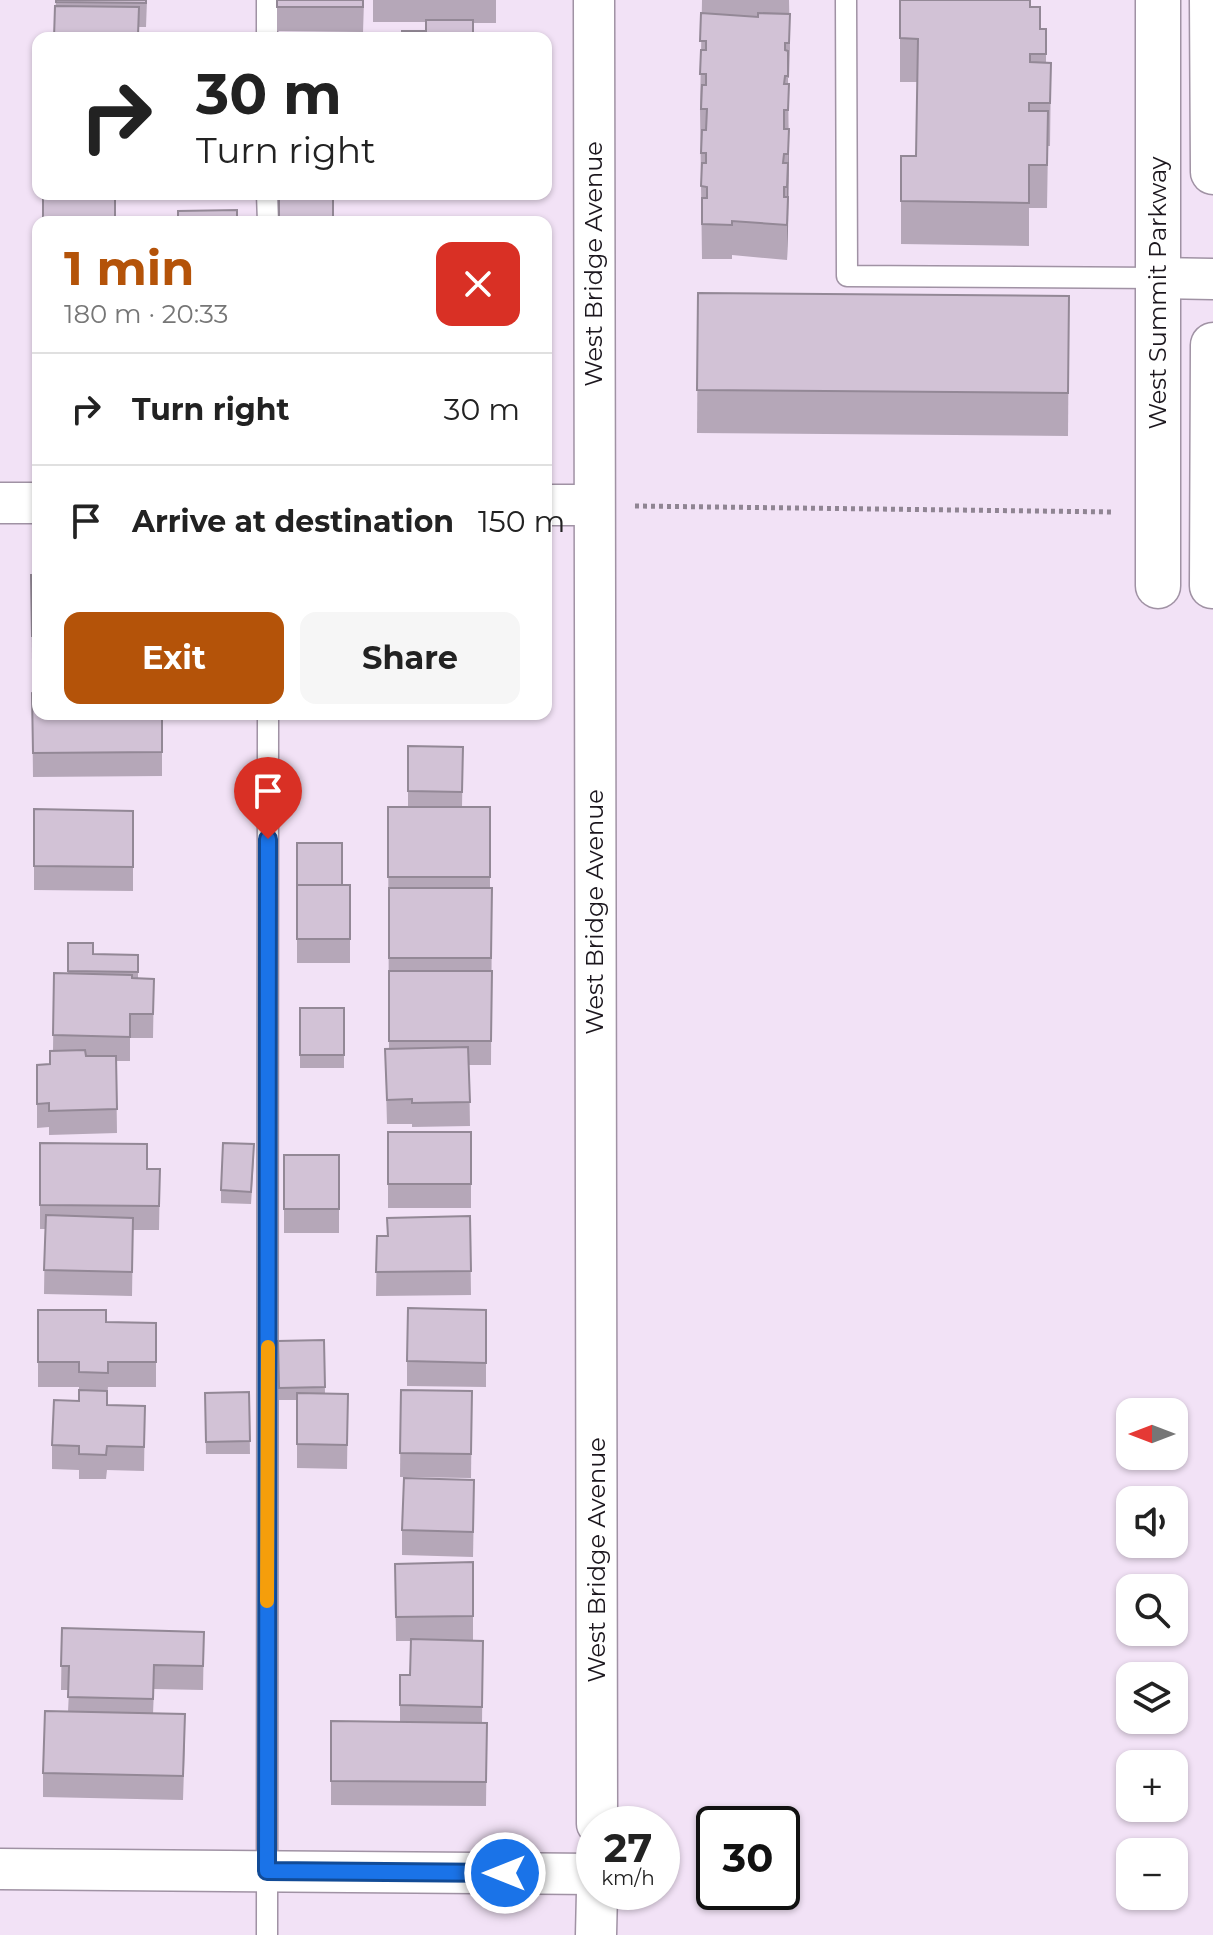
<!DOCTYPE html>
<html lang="en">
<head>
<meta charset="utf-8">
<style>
  :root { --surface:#fff; --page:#f6f6f6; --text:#222; --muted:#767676; --line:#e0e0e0; --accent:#b45309 }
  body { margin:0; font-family:Montserrat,sans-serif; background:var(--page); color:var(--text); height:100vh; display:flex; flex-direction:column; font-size:30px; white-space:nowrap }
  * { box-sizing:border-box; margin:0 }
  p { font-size:26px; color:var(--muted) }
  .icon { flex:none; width:44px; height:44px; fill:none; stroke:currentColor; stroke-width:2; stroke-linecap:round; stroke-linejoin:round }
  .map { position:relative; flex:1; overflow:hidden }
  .panel { position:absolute; left:32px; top:216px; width:520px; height:504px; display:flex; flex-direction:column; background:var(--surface); border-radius:16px; box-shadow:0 2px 6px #0004 }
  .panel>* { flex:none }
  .banner { position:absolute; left:32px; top:32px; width:520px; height:168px; border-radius:16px; box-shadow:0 2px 6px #0004; background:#fff; color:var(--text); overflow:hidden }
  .needle { width:52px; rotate:270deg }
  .fabs { position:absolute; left:1116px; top:1398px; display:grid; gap:16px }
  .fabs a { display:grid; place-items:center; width:72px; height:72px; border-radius:16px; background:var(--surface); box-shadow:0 2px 6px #0004; font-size:40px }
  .speed { position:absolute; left:576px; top:1806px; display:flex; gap:16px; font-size:40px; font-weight:700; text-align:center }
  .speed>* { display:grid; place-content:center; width:104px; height:104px; border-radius:50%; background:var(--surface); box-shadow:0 2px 6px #0004; line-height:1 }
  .speed small { font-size:20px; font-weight:400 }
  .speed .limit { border:4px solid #111; border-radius:12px; background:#fff; color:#111 }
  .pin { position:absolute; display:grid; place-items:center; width:68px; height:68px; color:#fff; margin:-82px -34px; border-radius:50% 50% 50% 0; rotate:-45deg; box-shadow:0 0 8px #0007 }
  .pin .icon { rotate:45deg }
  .me { position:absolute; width:88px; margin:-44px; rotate:270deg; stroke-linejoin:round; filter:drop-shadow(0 0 6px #0008) }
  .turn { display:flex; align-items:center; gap:28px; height:168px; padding:0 32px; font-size:36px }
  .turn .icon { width:104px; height:104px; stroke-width:2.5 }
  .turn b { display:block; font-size:56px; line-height:68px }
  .round { display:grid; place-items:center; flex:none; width:84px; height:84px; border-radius:16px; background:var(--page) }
  .summary { display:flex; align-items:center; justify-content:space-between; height:136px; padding:0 32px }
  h1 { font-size:48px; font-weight:700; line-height:60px; color:var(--accent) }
  .cta { display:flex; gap:16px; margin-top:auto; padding:16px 32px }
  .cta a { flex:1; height:92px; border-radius:16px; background:var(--accent); color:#fff; font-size:32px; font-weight:700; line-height:92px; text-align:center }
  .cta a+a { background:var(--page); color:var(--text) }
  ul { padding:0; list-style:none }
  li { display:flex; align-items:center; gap:24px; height:112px; padding:0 32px; border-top:2px solid var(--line) }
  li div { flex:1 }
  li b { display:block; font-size:30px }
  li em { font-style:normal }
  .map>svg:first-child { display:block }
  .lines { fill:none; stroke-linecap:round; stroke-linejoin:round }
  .service-casing { stroke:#a092a4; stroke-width:23 }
  .minor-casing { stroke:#a092a4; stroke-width:43 }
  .tertiary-casing { stroke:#a092a4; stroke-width:47 }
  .path { stroke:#908593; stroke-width:5; stroke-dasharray:4 4; stroke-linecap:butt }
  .service { stroke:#fff; stroke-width:20 }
  .minor { stroke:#fff; stroke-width:40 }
  .tertiary { stroke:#fff; stroke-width:44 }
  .wall { fill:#b5a7b8 }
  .shaded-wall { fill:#938896 }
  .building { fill:#d2c2d6; stroke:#938896; stroke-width:2 }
  .route-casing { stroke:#114b97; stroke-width:20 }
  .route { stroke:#1a73e8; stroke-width:14 }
  .slow { stroke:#f59e0b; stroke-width:14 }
  .labels { text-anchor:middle; stroke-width:7; stroke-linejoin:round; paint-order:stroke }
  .street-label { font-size:24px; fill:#1c171e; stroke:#fff }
</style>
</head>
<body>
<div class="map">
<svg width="1213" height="1935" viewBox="0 0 1213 1935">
  <rect width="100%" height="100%" fill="#f2e2f6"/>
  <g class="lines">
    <!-- service casing -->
    <g class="service-casing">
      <g id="service">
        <polyline points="267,0 267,38"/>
        <polyline points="846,0 847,276 1158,278"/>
        <polyline points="267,194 268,222"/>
        <polyline points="267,1935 268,714"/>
      </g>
    </g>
    <!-- minor casing -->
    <g class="minor-casing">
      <g id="minor">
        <polyline points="594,0 597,1824"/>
        <polyline points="1158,278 1213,279"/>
        <polyline points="0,503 38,503"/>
        <polyline points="546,505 594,505"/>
        <polyline points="0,1869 594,1874"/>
        <polyline points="596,1935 597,1892"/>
      </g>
    </g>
    <!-- tertiary casing -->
    <g class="tertiary-casing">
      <g id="tertiary">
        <polyline points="1158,0 1158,586"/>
        <polyline points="1212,0 1213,172"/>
        <polyline points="1212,586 1213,345"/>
      </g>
    </g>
    <!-- path -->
    <polyline class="path" points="635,506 1113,512"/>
    <!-- service -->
    <use href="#service" class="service"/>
    <!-- minor -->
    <use href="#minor" class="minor"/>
    <!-- tertiary -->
    <use href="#tertiary" class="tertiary"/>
  </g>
  <!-- wall -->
  <g class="wall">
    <polygon points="56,0 147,0 146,27 139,27 138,38 54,38"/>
    <polygon points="277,0 364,0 363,32 277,31"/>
    <polygon points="373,0 496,0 496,23 473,23 402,35 426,31 426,22 373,22"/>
    <polygon points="702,0 789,0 790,48 789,78 788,78 789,163 787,260 732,255 732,259 702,259 700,108"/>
    <polygon points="900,0 1031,0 1031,7 1040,29 1046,29 1046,63 1051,63 1050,146 1048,146 1047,208 1029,208 1029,246 901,244 901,156 916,156 917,82 900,82"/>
    <polygon points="173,194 227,194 227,197 173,198"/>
    <polygon points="698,293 1069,296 1068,436 697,433"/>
    <polygon points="31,575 38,575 38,661 32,661"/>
    <polygon points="32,693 144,716 162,716 162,776 33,777"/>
    <polygon points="408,746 463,747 462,807 490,807 490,888 492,888 491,1065 469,1065 470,1126 412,1127 412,1124 387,1124 385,1049 389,1049 388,807 408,807"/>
    <polygon points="34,809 133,811 133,891 34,890"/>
    <polygon points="297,843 342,885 350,885 350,963 297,963"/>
    <polygon points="68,943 93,954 138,955 138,979 154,979 153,1038 130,1038 130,1061 116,1061 117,1133 49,1135 49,1127 37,1128 37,1065 50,1064 53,1051 54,973 68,973"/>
    <rect x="300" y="1008" width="44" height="60"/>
    <rect x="388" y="1132" width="83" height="76"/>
    <polygon points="40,1143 147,1169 160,1169 159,1230 133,1230 132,1296 44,1294 45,1229 40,1229"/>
    <rect x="284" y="1155" width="55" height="78"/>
    <polygon points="254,1157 251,1204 221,1203 221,1190"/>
    <polygon points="470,1216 471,1295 376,1296 377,1236 387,1236 387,1218"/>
    <polygon points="38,1310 106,1322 156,1323 156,1387 108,1387 107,1397 107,1405 145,1406 144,1471 107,1470 106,1479 79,1479 79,1470 52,1469 52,1445 79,1401 79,1387 38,1387"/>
    <polygon points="486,1310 486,1387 407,1386 407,1361"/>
    <polygon points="324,1340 325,1393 348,1394 347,1469 297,1468 297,1400 279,1400 278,1341"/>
    <polygon points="401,1390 472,1391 471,1478 400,1477"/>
    <polygon points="249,1392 250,1454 206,1454 205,1393"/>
    <polygon points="474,1504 473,1557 402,1555 402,1530"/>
    <polygon points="473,1562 473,1640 459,1640 483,1641 482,1723 487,1723 486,1806 331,1805 331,1721 400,1722 400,1675 410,1675 411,1641 396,1641 395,1564"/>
    <polygon points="62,1628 204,1632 203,1690 154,1689 153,1714 185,1738 183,1800 43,1797 43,1773 68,1712 69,1690 61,1690"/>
  </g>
  <!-- shaded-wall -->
  <polygon class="shaded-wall" points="789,129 788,231 787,260 787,187"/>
  <!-- building -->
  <g class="building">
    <polygon points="56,0 146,0 146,3 56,2"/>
    <rect x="277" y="0" width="86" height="7"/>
    <polygon points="900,0 1030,0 1030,7 1040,7 1040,29 1046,29 1046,54 1030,54 1030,62 1051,63 1050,103 1029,103 1029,111 1048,111 1047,165 1029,165 1029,203 901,201 901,156 916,156 918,39 900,38"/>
    <polygon points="55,6 139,7 138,35 114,34 114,38 54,38"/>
    <polygon points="701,13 758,17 758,13 790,14 789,43 785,43 785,50 788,51 788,76 785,76 784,84 789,84 788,110 784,110 784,129 789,129 788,154 784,154 783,163 788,163 787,187 784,187 784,197 788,197 787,225 732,221 732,225 702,224 702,198 707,198 707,187 701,186 702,163 706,163 706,153 701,153 702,130 706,130 707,109 701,109 702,85 706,85 706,74 700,74 701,50 706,50 706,41 700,41"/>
    <polygon points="426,20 473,20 473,35 489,35 489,38 372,38 372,35 402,35 402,31 426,31"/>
    <rect x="297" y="37" width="51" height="1"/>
    <rect x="43" y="194" width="72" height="28"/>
    <rect x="279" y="194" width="54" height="28"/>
    <polygon points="237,210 237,222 178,222 178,211"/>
    <polygon points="698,293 1069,296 1068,393 697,390"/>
    <polygon points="31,575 38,575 38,636 32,636"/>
    <polygon points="38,692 38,714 144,714 144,716 162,716 162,752 33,753 32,693"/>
    <polygon points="408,746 463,747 462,792 408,791"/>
    <rect x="388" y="807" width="102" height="70"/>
    <polygon points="34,809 133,811 133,867 34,866"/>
    <rect x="297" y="843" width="45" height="42"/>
    <rect x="297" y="885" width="53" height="54"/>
    <polygon points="389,888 492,888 491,958 389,958"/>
    <polygon points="68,943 93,943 93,954 138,955 138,972 68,971"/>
    <polygon points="389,971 492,971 491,1041 389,1041"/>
    <polygon points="54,973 132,975 132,978 154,979 153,1014 130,1014 130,1037 53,1035"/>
    <rect x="300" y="1008" width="44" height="47"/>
    <polygon points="468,1047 470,1102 412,1103 412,1099 387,1100 385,1049"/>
    <polygon points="85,1050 86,1056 116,1056 117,1109 49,1111 49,1103 37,1104 37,1065 50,1064 50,1051"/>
    <rect x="388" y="1132" width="83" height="52"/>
    <polygon points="40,1143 147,1144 147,1169 160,1169 159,1206 40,1205"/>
    <polygon points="223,1143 254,1144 251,1192 221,1190"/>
    <rect x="284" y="1155" width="55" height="54"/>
    <polygon points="46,1215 133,1218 132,1272 44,1270"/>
    <polygon points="470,1216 471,1271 376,1272 377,1236 388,1236 387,1218"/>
    <polygon points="408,1308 486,1310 486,1363 407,1361"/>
    <polygon points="38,1310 106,1310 106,1322 156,1323 156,1362 108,1362 108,1373 79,1372 79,1362 38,1362"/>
    <polygon points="324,1340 325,1387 279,1388 278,1341"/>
    <polygon points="79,1390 107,1391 107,1405 145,1406 144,1447 107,1446 106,1455 79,1454 79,1446 52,1445 54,1400 79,1401"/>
    <polygon points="401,1390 472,1391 471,1454 400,1453"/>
    <polygon points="249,1392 250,1441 206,1442 205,1393"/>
    <polygon points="297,1393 348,1394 347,1445 297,1444"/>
    <polygon points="404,1478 474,1480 473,1532 402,1530"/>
    <polygon points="473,1562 473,1616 396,1617 395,1564"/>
    <polygon points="62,1628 204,1632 203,1666 154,1665 153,1699 68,1697 69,1666 61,1666"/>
    <polygon points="411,1639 483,1641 482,1707 400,1705 400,1675 410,1675"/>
    <polygon points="45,1711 185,1714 183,1776 43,1773"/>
    <polygon points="331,1721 487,1723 486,1782 331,1781"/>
  </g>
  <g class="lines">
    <!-- route casing -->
    <g class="route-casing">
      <polyline id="route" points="268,839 267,1871 505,1873"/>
    </g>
    <!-- route -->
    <use href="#route" class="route"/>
    <!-- slow -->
    <polyline class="slow" points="267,1601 268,1347"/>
  </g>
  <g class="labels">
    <!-- street labels -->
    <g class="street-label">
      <text transform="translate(594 264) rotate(-90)" y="8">West Bridge Avenue</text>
      <text transform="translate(1158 293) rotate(-90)" y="8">West Summit Parkway</text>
      <text transform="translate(595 912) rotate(-90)" y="8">West Bridge Avenue</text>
      <text transform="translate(597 1560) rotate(-90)" y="8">West Bridge Avenue</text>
    </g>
  </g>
</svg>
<div class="fabs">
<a><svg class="needle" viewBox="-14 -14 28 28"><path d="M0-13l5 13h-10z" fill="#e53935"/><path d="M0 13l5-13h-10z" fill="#767676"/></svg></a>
<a><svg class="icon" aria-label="sound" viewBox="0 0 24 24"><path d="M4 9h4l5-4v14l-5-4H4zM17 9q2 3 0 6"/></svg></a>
<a><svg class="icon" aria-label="search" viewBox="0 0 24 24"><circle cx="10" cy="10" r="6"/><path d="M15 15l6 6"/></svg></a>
<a><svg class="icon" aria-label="layers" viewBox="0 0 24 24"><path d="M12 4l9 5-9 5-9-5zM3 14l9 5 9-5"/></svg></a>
<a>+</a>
<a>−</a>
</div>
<div class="speed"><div>27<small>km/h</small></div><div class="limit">30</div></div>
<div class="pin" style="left:268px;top:839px;background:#d93025"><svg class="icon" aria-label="arrive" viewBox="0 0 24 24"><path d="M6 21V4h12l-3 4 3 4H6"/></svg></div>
<svg class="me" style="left:505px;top:1873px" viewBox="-20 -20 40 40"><circle r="17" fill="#1a73e8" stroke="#fff" stroke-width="3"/><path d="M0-11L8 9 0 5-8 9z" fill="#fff"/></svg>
<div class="banner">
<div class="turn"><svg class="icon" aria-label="right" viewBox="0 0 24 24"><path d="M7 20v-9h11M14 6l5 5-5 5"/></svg><div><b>30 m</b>Turn right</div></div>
</div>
<section class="panel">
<div class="summary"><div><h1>1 min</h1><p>180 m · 20:33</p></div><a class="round" style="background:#d93025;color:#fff"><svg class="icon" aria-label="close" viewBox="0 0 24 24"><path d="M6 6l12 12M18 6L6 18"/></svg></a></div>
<ul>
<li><svg class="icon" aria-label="right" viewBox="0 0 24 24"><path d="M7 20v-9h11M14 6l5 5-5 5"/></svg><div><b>Turn right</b></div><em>30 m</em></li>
<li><svg class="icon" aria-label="arrive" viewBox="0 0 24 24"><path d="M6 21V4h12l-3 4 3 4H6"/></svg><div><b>Arrive at destination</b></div><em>150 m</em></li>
</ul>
<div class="cta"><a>Exit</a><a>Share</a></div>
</section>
</div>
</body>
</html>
